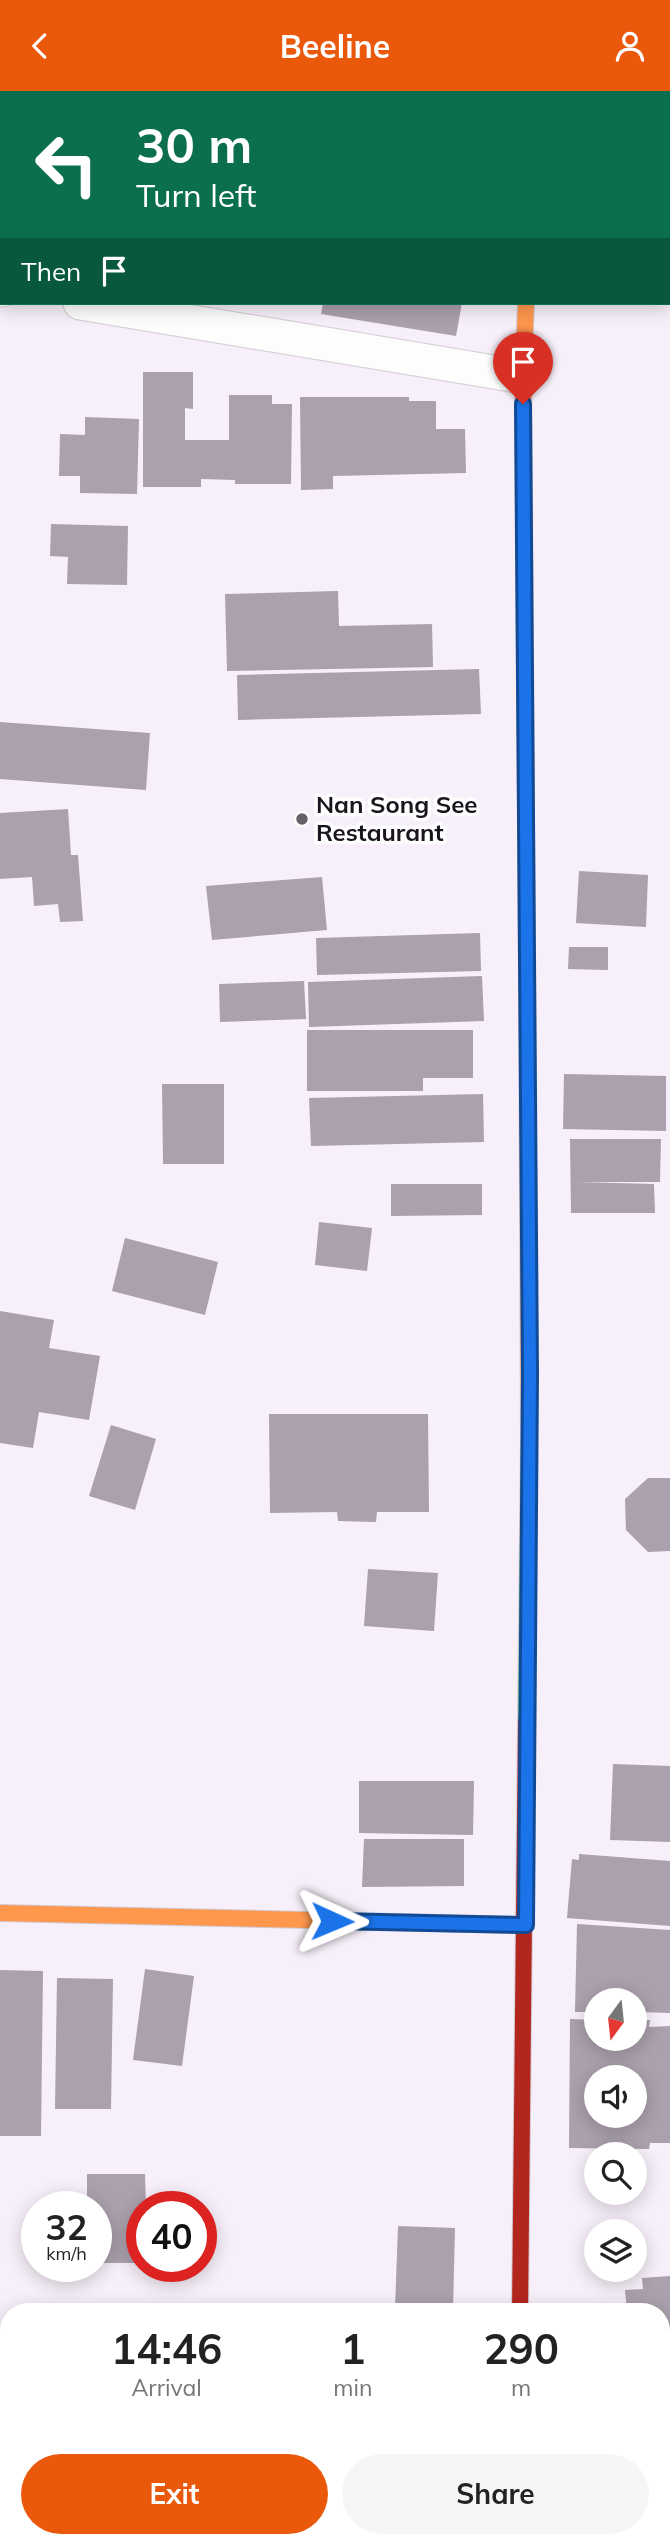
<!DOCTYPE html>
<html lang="en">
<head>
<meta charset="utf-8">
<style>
  :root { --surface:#fff; --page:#f6f6f6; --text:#222; --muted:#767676; --accent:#ea580c }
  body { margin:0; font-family:Mulish,sans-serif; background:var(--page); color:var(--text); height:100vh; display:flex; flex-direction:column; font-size:26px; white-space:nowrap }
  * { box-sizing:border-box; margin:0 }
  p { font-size:23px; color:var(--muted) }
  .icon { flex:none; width:38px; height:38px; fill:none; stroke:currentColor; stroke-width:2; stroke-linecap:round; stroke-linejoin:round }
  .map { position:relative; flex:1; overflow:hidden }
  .side { position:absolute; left:0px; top:2212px; width:670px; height:245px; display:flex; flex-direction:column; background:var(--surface); border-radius:28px 28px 0 0; box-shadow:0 4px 18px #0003 }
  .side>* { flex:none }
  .hud { position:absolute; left:0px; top:0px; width:670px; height:214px; box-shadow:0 4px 18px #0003; background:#0b6e4f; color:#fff; overflow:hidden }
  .needle { width:46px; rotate:195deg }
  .buttons { position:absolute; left:584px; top:1897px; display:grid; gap:14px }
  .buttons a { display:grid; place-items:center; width:63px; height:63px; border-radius:50%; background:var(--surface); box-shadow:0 4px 18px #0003; font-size:35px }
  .speed { position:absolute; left:21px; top:2100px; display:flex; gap:14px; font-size:35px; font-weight:700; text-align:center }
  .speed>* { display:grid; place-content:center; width:91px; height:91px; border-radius:50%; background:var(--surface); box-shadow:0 4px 18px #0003; line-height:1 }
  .speed small { font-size:18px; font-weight:400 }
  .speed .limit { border:10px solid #d22; background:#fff; color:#111 }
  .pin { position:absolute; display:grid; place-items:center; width:60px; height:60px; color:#fff; margin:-72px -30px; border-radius:50% 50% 50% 0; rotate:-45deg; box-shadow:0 0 7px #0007 }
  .pin .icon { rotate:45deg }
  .me { position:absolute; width:77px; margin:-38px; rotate:91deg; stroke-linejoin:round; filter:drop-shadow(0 0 5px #0008) }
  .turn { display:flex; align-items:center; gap:24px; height:147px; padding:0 21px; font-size:32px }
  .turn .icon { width:91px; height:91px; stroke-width:2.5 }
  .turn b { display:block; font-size:49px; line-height:60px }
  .then { display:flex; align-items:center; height:66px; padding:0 21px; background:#0003; gap:14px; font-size:26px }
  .eta { display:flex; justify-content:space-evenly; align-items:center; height:119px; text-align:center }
  .eta b { font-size:42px; font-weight:700; line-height:49px }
  .cta { display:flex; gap:14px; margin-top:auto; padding:14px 21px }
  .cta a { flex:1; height:80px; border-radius:42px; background:var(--accent); color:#fff; font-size:28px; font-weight:700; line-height:80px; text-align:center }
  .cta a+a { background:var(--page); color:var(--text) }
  header { display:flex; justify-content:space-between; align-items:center; height:91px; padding:0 21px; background:var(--accent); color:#fff; font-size:32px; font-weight:700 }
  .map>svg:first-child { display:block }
  .building { fill:#aba0ad; fill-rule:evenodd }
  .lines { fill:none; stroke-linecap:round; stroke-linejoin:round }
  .lane-casing { stroke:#d1cad3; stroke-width:19 }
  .street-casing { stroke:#d1cad3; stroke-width:35 }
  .fast-casing { stroke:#d1cad3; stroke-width:18 }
  .slow-casing { stroke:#d1cad3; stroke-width:18 }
  .jam-casing { stroke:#d1cad3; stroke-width:18 }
  .lane { stroke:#fefdfe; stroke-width:18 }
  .street { stroke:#fefdfe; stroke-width:33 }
  .fast { stroke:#63d668; stroke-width:16 }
  .slow { stroke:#ff974d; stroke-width:16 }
  .jam { stroke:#b3261e; stroke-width:16 }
  .route-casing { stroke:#114b97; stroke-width:18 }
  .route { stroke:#1a73e8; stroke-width:12 }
  .poi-dot { fill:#676169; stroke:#fefefe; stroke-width:2.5 }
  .labels { text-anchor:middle; stroke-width:7; stroke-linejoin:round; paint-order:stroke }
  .poi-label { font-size:24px; font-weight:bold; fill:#1a141c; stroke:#fefefe; text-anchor:start }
</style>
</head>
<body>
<header><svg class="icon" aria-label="back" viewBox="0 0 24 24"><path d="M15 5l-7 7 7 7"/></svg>Beeline<svg class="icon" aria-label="person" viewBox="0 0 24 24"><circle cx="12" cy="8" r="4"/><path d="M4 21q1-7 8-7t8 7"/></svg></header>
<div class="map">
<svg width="670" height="2457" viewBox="0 0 670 2457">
  <rect width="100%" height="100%" fill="#f7eff9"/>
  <!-- building -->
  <g class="building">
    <polygon points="323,212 462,212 456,245 321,223"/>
    <polygon points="143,281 193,281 193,318 185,317 185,349 229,349 229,304 272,304 272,313 292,313 291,393 235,393 235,389 201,388 201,396 143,396"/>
    <polygon points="300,306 409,306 409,310 436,310 436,338 465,338 466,382 333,385 333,398 301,399"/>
    <polygon points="85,326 139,328 137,403 80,402 80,385 59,385 60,343 85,344"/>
    <polygon points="51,433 128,435 127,494 67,493 68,466 50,465"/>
    <polygon points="338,500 339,535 432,533 433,576 227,580 225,503"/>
    <polygon points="479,578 481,623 238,629 237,584"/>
    <polygon points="0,631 150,642 146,699 0,688"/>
    <polygon points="68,718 71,764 78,764 83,830 60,831 58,813 34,815 32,786 0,788 0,722"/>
    <polygon points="579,780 648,784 646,836 576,832"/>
    <polygon points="322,786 327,839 212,849 206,795"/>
    <polygon points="480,842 481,880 317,884 316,847"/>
    <polygon points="569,856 608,856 608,879 568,878"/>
    <polygon points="482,885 484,930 309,936 308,891"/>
    <polygon points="304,890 306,928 220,931 219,893"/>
    <polygon points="307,939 473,939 473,987 423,987 423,1000 307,1000"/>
    <polygon points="564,983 666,985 666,1040 563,1038"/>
    <polygon points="162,993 224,993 224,1073 163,1073"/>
    <polygon points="483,1003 484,1051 311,1055 309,1007"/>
    <polygon points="570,1048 661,1048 660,1091 577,1091 654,1093 655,1122 571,1122"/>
    <polygon points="391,1093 482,1093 482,1124 391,1125"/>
    <polygon points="319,1131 372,1137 367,1180 315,1174"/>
    <polygon points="125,1147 218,1171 205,1224 112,1200"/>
    <polygon points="0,1220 54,1229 49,1257 100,1265 89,1329 39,1321 33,1357 0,1352"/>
    <polygon points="269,1323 428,1323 429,1421 377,1421 376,1431 338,1430 337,1421 270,1422"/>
    <polygon points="111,1334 156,1348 135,1419 89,1405"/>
    <polygon points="648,1387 670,1387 670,1460 648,1461 626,1439 625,1408"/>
    <polygon points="368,1478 438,1482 434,1540 364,1535"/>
    <polygon points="613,1673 670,1675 670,1751 610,1749"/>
    <polygon points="359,1690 474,1690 473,1744 359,1742"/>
    <polygon points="364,1748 464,1748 464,1795 362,1796"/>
    <polygon points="579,1763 670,1770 670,1835 567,1827 572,1768 579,1769"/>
    <polygon points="577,1833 670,1839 670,1922 635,1921 635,1909 597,1909 597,1921 575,1921"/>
    <polygon points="145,1878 194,1885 182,1975 133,1969"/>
    <polygon points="0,1879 43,1880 41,2045 0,2045"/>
    <polygon points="57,1887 113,1888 111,2018 55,2018"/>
    <path d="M570 1928 597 1929V1948H635V1929H650L649 1936 670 1935V2052H650L649 2058 569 2057ZM597 1986H635V2025H597Z"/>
    <polygon points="87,2083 145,2083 146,2116 142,2116 142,2172 96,2172 96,2116 87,2116"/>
    <polygon points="398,2135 455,2137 453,2219 395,2217"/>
    <polygon points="670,2185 670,2286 662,2287 662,2221 627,2221 625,2199 643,2198 642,2187"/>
    <rect x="662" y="2322" width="8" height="56"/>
    <polygon points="662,2434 670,2434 670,2457 645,2457 645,2448 662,2448"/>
    <polygon points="81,2448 128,2448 128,2457 80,2457"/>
    <rect x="147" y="2448" width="49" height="9"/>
    <rect x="263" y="2448" width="50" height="9"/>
  </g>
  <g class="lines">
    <!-- lane casing -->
    <g class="lane-casing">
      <polyline id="lane" points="433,0 445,2"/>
    </g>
    <!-- street casing -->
    <g class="street-casing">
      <g id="street">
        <polyline points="533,2 533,0"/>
        <polyline points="0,198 2,199"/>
        <polyline points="80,212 523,286"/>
        <polyline points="518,2448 519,2457"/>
      </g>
    </g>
    <!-- fast casing -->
    <g class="fast-casing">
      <polyline id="fast" points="526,1631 529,1350"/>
    </g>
    <!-- slow casing -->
    <g class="slow-casing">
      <g id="slow">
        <polyline points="524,410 523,286 526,212"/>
        <polyline points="527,880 529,1350"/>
        <polyline points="0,1822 525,1834"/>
      </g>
    </g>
    <!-- jam casing -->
    <g class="jam-casing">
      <g id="jam">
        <polyline points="524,410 527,880"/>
        <polyline points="520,2221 526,1631"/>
      </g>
    </g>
    <!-- lane -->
    <use href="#lane" class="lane"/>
    <!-- street -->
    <use href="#street" class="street"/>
    <!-- fast -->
    <use href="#fast" class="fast"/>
    <!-- slow -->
    <use href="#slow" class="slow"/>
    <!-- jam -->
    <use href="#jam" class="jam"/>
  </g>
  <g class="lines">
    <!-- route casing -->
    <g class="route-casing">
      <polyline id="route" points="332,1830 526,1834 530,1282 523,313"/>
    </g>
    <!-- route -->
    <use href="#route" class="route"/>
  </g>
  <!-- markers -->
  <circle class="poi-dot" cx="302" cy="728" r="7"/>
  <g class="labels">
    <!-- poi labels -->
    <g class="poi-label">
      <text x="316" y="722">Nan Song See<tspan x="316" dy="28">Restaurant</tspan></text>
    </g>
  </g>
</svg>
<div class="buttons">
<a><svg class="needle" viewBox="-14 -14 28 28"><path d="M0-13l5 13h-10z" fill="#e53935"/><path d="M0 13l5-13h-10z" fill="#767676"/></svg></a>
<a><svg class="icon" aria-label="sound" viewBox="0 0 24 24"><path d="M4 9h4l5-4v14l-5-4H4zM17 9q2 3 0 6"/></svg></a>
<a><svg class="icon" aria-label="search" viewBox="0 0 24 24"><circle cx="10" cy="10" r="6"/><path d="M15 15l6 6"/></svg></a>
<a><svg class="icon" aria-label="layers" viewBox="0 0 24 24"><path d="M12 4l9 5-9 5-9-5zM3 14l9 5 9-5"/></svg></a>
</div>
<div class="speed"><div>32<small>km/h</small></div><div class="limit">40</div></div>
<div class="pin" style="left:523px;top:313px;background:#d93025"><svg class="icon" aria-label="arrive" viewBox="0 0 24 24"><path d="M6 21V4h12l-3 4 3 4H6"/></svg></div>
<svg class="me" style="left:332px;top:1830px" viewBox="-20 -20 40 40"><path d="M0-17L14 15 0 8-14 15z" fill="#1a73e8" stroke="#fff" stroke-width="4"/></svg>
<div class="hud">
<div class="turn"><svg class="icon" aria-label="left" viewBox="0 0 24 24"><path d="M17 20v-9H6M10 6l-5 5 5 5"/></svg><div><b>30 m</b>Turn left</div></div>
<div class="then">Then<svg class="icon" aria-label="arrive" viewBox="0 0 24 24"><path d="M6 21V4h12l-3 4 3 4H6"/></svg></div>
</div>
<section class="side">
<div class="eta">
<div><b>14:46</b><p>Arrival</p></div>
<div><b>1</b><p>min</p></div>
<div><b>290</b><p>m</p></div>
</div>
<div class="cta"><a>Exit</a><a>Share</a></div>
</section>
</div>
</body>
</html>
